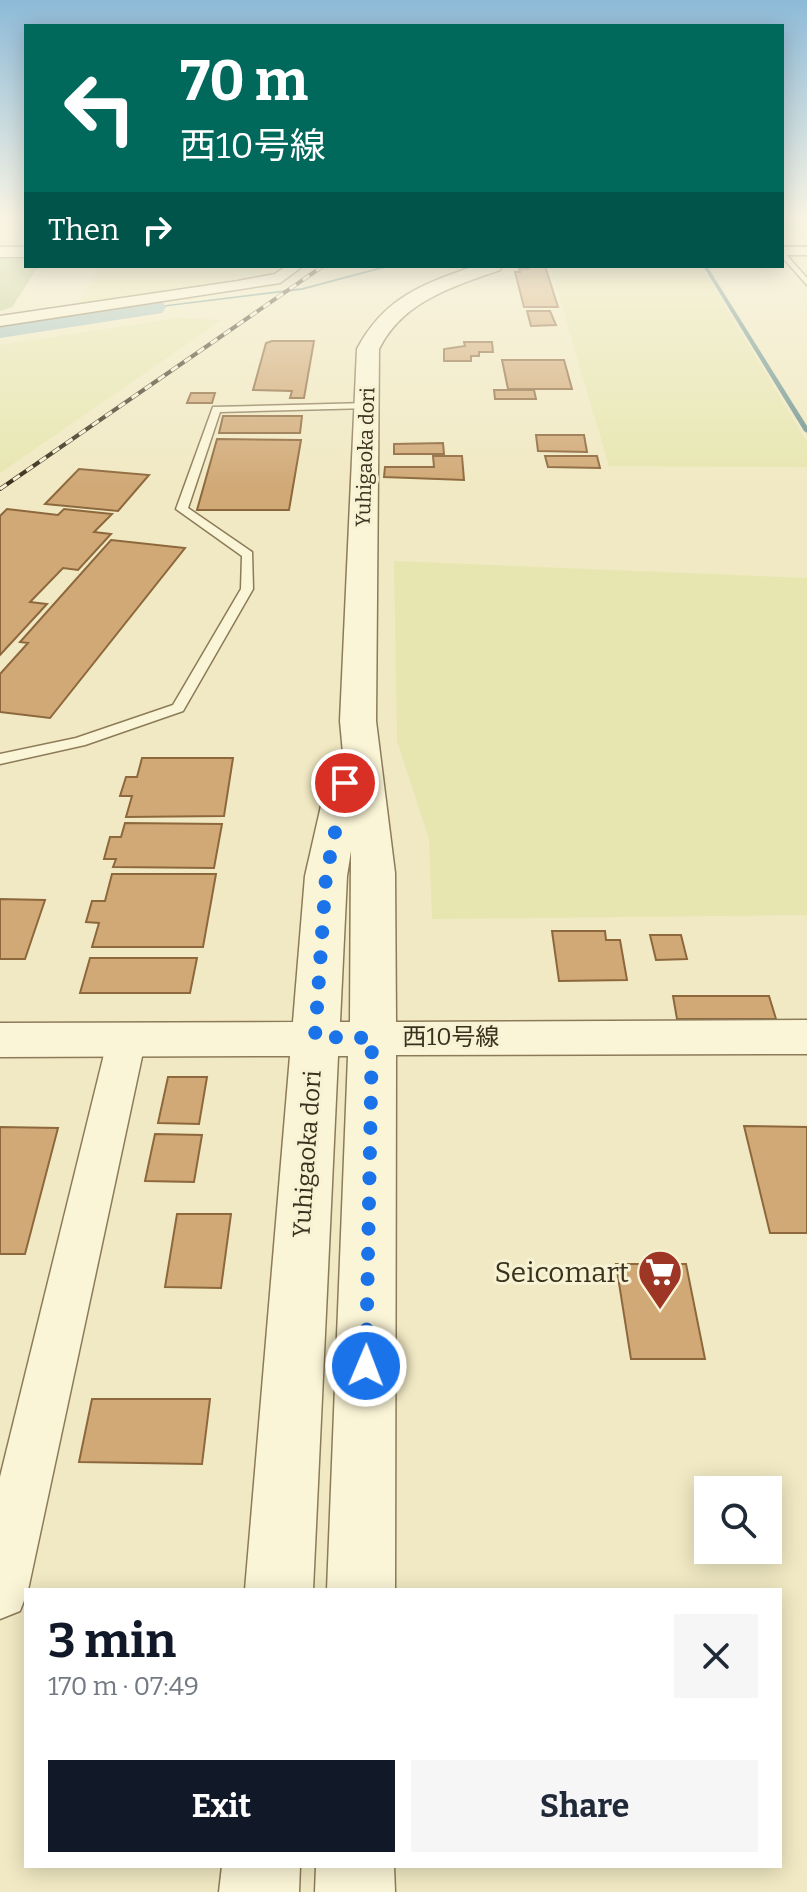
<!DOCTYPE html>
<html lang="en">
<head>
<meta charset="utf-8">
<style>
  :root { --surface:#fff; --page:#f6f6f7; --text:#1f2937; --muted:#747a83; --accent:#111827 }
  body { margin:0; font-family:Bitter,"Noto Sans JP",serif; background:var(--page); color:var(--text); height:100vh; display:flex; flex-direction:column; font-size:30px; white-space:nowrap }
  * { box-sizing:border-box; margin:0 }
  p { font-size:26px; color:var(--muted) }
  .icon { flex:none; width:44px; height:44px; fill:none; stroke:currentColor; stroke-width:2; stroke-linecap:round; stroke-linejoin:round }
  .map { position:relative; flex:1; overflow:hidden }
  .details { position:absolute; left:24px; top:1588px; width:758px; height:280px; display:flex; flex-direction:column; background:var(--surface); border-radius:0px; box-shadow:0 4px 20px #0003 }
  .details>* { flex:none }
  .guide { position:absolute; left:24px; top:24px; width:760px; height:244px; border-radius:0px; box-shadow:0 4px 20px #0003; background:#00695c; color:#fff; overflow:hidden }
  .tools { position:absolute; left:694px; top:1476px; display:grid; gap:16px }
  .tools a { display:grid; place-items:center; width:88px; height:88px; border-radius:0px; background:var(--surface); box-shadow:0 4px 20px #0003; font-size:40px }
  .pin { position:absolute; display:grid; place-items:center; width:68px; height:68px; color:#fff; margin:-34px; border:4px solid #fff; border-radius:50%; box-shadow:0 2px 8px #0007 }
  .me { position:absolute; width:88px; margin:-44px; rotate:1deg; stroke-linejoin:round; filter:drop-shadow(0 0 6px #0008) }
  .turn { display:flex; align-items:center; gap:28px; height:168px; padding:0 24px; font-size:36px }
  .turn .icon { width:104px; height:104px; stroke-width:2.5 }
  .turn b { display:block; font-size:56px; line-height:68px }
  .then { display:flex; align-items:center; height:76px; padding:0 24px; background:#0003; gap:16px; font-size:30px }
  .round { display:grid; place-items:center; flex:none; width:84px; height:84px; border-radius:0px; background:var(--page) }
  .summary { display:flex; align-items:center; justify-content:space-between; height:136px; padding:0 24px }
  h1 { font-size:48px; font-weight:700; line-height:60px; color:var(--accent) }
  .action { display:flex; gap:16px; margin-top:auto; padding:16px 24px }
  .action a { flex:1; height:92px; border-radius:0px; background:var(--accent); color:#fff; font-size:32px; font-weight:700; line-height:92px; text-align:center }
  .action a+a { background:var(--page); color:var(--text) }
  .map>svg:first-child { display:block }
  .farmland { fill:#e7e6b0 }
  .green { fill:#c1cf96 }
  .lines { fill:none; stroke-linecap:round; stroke-linejoin:round }
  .stream { fill:#6b928e; fill-rule:evenodd }
  .river { fill:#a5c3bf; fill-rule:evenodd }
  .building { fill:#d1a977; stroke:#8d683d; stroke-width:2 }
  .service-casing { stroke:#8c7b59; stroke-width:3 }
  .minor-casing { stroke:#8c7b59; stroke-width:3 }
  .tertiary-casing { stroke:#8c7b59; stroke-width:3 }
  .service { fill:#fbf5d7; fill-rule:evenodd }
  .minor { fill:#fbf5d7; fill-rule:evenodd }
  .tertiary { fill:#fbf5d7; fill-rule:evenodd }
  .rail-casing { stroke:#3b301d; stroke-width:4 }
  .rail { stroke:#f7f2d3; stroke-width:3; stroke-dasharray:8; stroke-linecap:butt }
  .route { stroke:#1a73e8; stroke-width:14; stroke-dasharray:0 25.2 }
  .labels { text-anchor:middle; stroke-width:6; stroke-linejoin:round; paint-order:stroke }
  .far-street-label { font-size:20px; fill:#3b301d; stroke:#f7f2d3 }
  .street-label { font-size:24px; fill:#3b301d; stroke:#f7f2d3 }
  .near-poi-label { font-size:28px; fill:#3b301d; stroke:#f7f2d3; text-anchor:end }
</style>
</head>
<body>
<div class="map">
<svg width="807" height="1892" viewBox="0 0 807 1892">
  <rect width="100%" height="100%" fill="#f1e9c3"/>
  <!-- farmland -->
  <g class="farmland">
    <polygon points="207,266 281,269 260,281 75,308 99,269 204,271"/>
    <polygon points="550,266 701,266 807,442 807,467 609,466"/>
    <polygon points="178,318 222,320 0,473 0,345"/>
    <polygon points="394,561 807,578 807,915 432,919 429,839 397,741"/>
  </g>
  <!-- green -->
  <polygon class="green" points="0,259 26,259 26,266 39,266 12,307 0,311"/>
  <g class="lines">
    <!-- stream -->
    <g class="stream">
      <rect x="782" y="245" width="25" height="2"/>
      <polygon points="385,266 392,266 302,290 153,308 151,307 302,288"/>
      <polygon points="703,266 707,266 807,426 807,433 804,431"/>
    </g>
    <!-- river -->
    <polygon class="river" points="153,299 162,301 166,307 162,313 0,338 0,322"/>
  </g>
  <!-- building -->
  <g class="building">
    <polygon points="528,266 545,266 558,307 524,307 515,272 520,272 519,269 528,269"/>
    <polygon points="527,311 550,311 556,325 531,326"/>
    <polygon points="272,341 314,341 304,398 290,398 292,391 253,390 266,343"/>
    <polygon points="464,342 492,342 493,352 479,352 479,356 471,356 471,361 444,361 444,349 465,346"/>
    <polygon points="502,360 564,360 572,389 508,389"/>
    <polygon points="494,390 534,390 536,399 495,399"/>
    <polygon points="191,393 215,393 212,403 187,403"/>
    <polygon points="223,416 302,416 300,433 219,433"/>
    <polygon points="536,435 584,435 587,452 538,451"/>
    <polygon points="217,439 301,440 289,510 197,510"/>
    <polygon points="443,443 444,454 394,454 394,444"/>
    <polygon points="433,456 462,456 464,480 384,477 385,467 434,467"/>
    <polygon points="545,456 597,456 600,468 548,467"/>
    <polygon points="79,469 149,475 118,511 45,504"/>
    <polygon points="7,509 58,515 64,509 112,514 94,532 111,534 78,570 63,568 30,602 47,604 0,655 0,516"/>
    <polygon points="111,540 185,548 50,718 0,712 0,674 28,643 20,642"/>
    <polygon points="142,758 233,758 224,816 126,817 132,796 120,796 126,777 137,777"/>
    <polygon points="125,823 222,824 214,868 113,867 116,859 104,859 110,837 121,837"/>
    <polygon points="112,874 216,874 203,947 92,947 99,923 86,922 92,901 105,901"/>
    <polygon points="0,899 45,900 25,959 0,959"/>
    <polygon points="552,931 605,931 606,940 620,940 627,980 559,981"/>
    <polygon points="650,935 681,935 687,959 656,960"/>
    <polygon points="90,958 197,958 190,993 80,993"/>
    <polygon points="673,996 769,996 776,1019 677,1019"/>
    <polygon points="168,1077 207,1077 199,1124 158,1123"/>
    <polygon points="744,1126 807,1127 807,1233 770,1233"/>
    <polygon points="0,1127 58,1128 25,1254 0,1254"/>
    <polygon points="155,1134 202,1135 194,1182 145,1181"/>
    <polygon points="177,1214 231,1214 221,1288 165,1287"/>
    <polygon points="616,1264 686,1264 705,1359 631,1359"/>
    <polygon points="92,1399 210,1399 202,1464 79,1462"/>
  </g>
  <g class="lines">
    <!-- service casing -->
    <g class="service-casing">
      <g id="service">
        <polygon points="782,250 807,278 807,285 782,257"/>
        <polygon points="367,403 370,404 370,408 220,412 188,508 252,552 253,589 183,711 85,745 0,764 0,754 76,738 173,705 241,589 242,556 176,509 213,407"/>
      </g>
    </g>
    <!-- minor casing -->
    <g class="minor-casing">
      <g id="minor">
        <rect x="782" y="247" width="25" height="8"/>
        <polygon points="286,266 303,266 280,283 0,326 0,316 238,281 275,274"/>
        <polygon points="127,1024 141,1028 146,1038 28,1590 20,1611 0,1619 0,1477 108,1038 113,1028"/>
      </g>
    </g>
    <!-- tertiary casing -->
    <g class="tertiary-casing">
      <g id="tertiary">
        <rect x="0" y="247" width="26" height="10"/>
        <path d="M475 266H502L500 270C452 287 403 301 379 349L376 721 395 873 396 1022 807 1020V1054L396 1055 395 1590H327L348 1056H338L313 1590H245L290 1056 0 1057V1023L293 1022 305 876 331 762 337 754 343 753 340 721 357 349C384 298 422 284 475 266ZM351 851 350 1022H340L347 876Z"/>
        <polygon points="222,1866 300,1866 299,1892 219,1892"/>
        <polygon points="316,1866 394,1866 395,1892 315,1892"/>
      </g>
    </g>
    <!-- service -->
    <use href="#service" class="service"/>
    <!-- minor -->
    <use href="#minor" class="minor"/>
    <!-- tertiary -->
    <use href="#tertiary" class="tertiary"/>
    <!-- rail casing -->
    <g class="rail-casing">
      <polyline id="rail" points="0,489 323,266"/>
    </g>
    <!-- rail -->
    <use href="#rail" class="rail"/>
  </g>
  <!-- sky -->
  <linearGradient id="sky" x2="0" y2="1"><stop stop-color="#8dbad8"/><stop offset="0.45" stop-color="#f9f5e4"/><stop offset="1" stop-color="#f9f5e4" stop-opacity="0"/></linearGradient>
  <rect width="807" height="486" fill="url(#sky)"/>
  <g class="lines">
    <!-- route -->
    <polyline class="route" points="345,783 326,876 315,1037 372,1038 366,1366"/>
  </g>
  <!-- icons -->
  <defs>
    <g id="supermarket-pin" transform="scale(2.3)"><path d="M0 17L-7.5 6A9.5 9.5 0 1 1 7.5 6Z" fill="#9e3625" stroke="#f7f2d3"/><path d="M-6-5.5h2.5l.6 2H6L4.5 2H-2.5L-4.4-4H-6ZM-1.5 3.2a1.3 1.3 0 1 0 .1 0ZM3 3.2a1.3 1.3 0 1 0 .1 0Z" fill="#fff"/></g>
  </defs>
  <g fill-rule="evenodd">
    <use href="#supermarket-pin" x="660" y="1272"/>
  </g>
  <g class="labels">
    <!-- far-street labels -->
    <g class="far-street-label">
      <text transform="translate(365 457) rotate(-88)" y="7">Yuhigaoka dori</text>
    </g>
    <!-- street labels -->
    <g class="street-label">
      <text x="451" y="1045">西10号線</text>
      <text transform="translate(307 1154) rotate(-86)" y="8">Yuhigaoka dori</text>
    </g>
    <!-- near-poi labels -->
    <g class="near-poi-label">
      <text x="629" y="1282">Seicomart</text>
    </g>
  </g>
</svg>
<div class="tools">
<a><svg class="icon" aria-label="search" viewBox="0 0 24 24"><circle cx="10" cy="10" r="6"/><path d="M15 15l6 6"/></svg></a>
</div>
<div class="pin" style="left:345px;top:783px;background:#d93025"><svg class="icon" aria-label="arrive" viewBox="0 0 24 24"><path d="M6 21V4h12l-3 4 3 4H6"/></svg></div>
<svg class="me" style="left:366px;top:1366px" viewBox="-20 -20 40 40"><circle r="17" fill="#1a73e8" stroke="#fff" stroke-width="3"/><path d="M0-11L8 9 0 5-8 9z" fill="#fff"/></svg>
<div class="guide">
<div class="turn"><svg class="icon" aria-label="left" viewBox="0 0 24 24"><path d="M17 20v-9H6M10 6l-5 5 5 5"/></svg><div><b>70 m</b>西10号線</div></div>
<div class="then">Then<svg class="icon" aria-label="right" viewBox="0 0 24 24"><path d="M7 20v-9h11M14 6l5 5-5 5"/></svg></div>
</div>
<section class="details">
<div class="summary"><div><h1>3 min</h1><p>170 m · 07:49</p></div><a class="round"><svg class="icon" aria-label="close" viewBox="0 0 24 24"><path d="M6 6l12 12M18 6L6 18"/></svg></a></div>
<div class="action"><a>Exit</a><a>Share</a></div>
</section>
</div>
</body>
</html>
